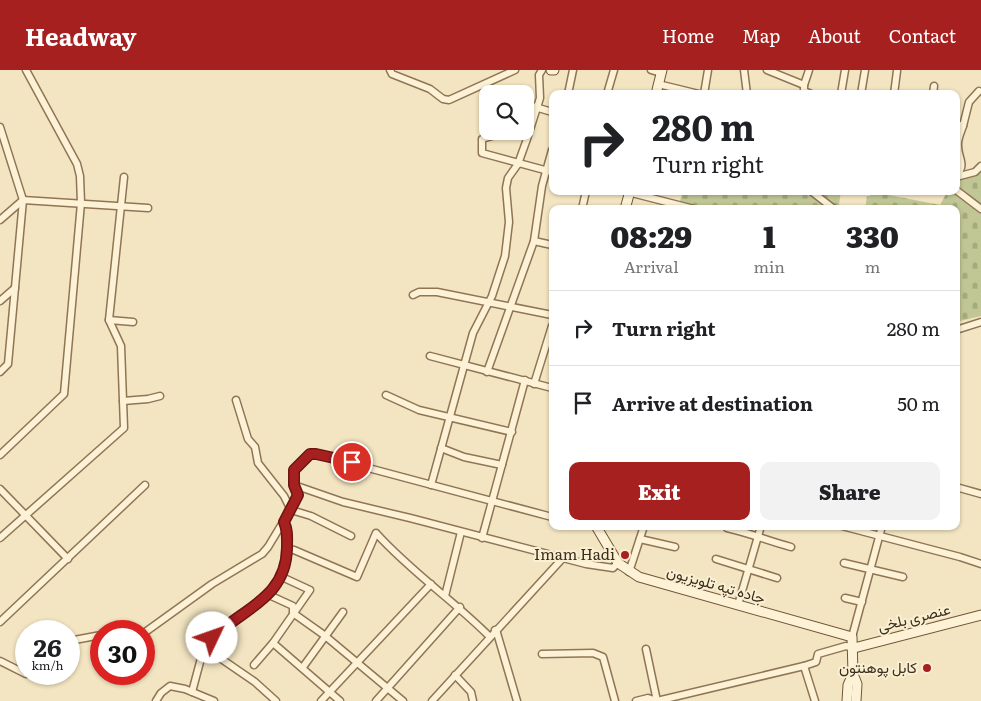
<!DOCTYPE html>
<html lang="en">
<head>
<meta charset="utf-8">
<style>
  :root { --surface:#fff; --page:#f2f2f2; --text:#202124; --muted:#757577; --line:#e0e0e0; --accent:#a6201f }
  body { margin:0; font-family:Literata,Vazirmatn,serif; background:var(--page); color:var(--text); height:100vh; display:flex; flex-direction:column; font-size:19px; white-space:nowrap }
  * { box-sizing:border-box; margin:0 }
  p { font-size:16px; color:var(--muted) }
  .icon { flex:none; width:28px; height:28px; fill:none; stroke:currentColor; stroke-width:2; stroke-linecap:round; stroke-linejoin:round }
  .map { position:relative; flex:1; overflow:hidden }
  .details { position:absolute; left:549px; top:135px; width:411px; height:325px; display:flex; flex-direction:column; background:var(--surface); border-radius:10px; box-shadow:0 1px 4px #0004 }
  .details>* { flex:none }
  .hud { position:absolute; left:549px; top:20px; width:411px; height:105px; border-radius:10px; box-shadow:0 1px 4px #0004; background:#fff; color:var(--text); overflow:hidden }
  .fabs { position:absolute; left:479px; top:15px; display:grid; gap:10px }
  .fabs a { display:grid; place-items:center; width:55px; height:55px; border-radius:10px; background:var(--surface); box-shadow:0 1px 4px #0004; font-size:25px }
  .speed { position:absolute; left:15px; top:550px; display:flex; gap:10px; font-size:25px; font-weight:700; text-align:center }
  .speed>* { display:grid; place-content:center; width:65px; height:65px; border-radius:50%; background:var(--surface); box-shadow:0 1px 4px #0004; line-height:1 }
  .speed small { font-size:12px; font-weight:400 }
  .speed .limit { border:8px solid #d22; background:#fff; color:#111 }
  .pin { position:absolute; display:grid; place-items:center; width:42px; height:42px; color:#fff; margin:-21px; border:2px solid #fff; border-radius:50%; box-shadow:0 1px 5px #0007 }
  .me { position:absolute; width:55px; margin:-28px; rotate:48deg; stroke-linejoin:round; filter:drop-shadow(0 0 4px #0008) }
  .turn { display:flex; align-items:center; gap:18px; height:105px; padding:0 20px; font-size:22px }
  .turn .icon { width:65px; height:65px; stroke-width:2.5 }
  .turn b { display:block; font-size:35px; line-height:42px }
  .eta { display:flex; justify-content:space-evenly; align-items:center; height:85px; text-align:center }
  .eta b { font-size:30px; font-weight:800; line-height:35px }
  .button { display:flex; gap:10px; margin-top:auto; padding:10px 20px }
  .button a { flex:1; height:58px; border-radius:10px; background:var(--accent); color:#fff; font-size:20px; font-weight:800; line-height:58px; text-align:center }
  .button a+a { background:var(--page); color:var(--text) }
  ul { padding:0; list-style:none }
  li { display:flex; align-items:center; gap:15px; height:75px; padding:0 20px; border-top:1px solid var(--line) }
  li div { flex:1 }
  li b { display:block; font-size:19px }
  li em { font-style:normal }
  header { display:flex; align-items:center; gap:30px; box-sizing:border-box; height:70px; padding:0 25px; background:var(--accent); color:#fff }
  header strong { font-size:24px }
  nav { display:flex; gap:28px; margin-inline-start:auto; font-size:18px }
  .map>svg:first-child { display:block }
  .cemetery { fill:url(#cemetery-stones) }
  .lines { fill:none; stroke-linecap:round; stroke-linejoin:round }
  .street-casing { stroke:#8f7556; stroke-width:9 }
  .secondary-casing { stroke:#715639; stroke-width:11 }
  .street { stroke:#fdf2d6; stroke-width:6 }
  .secondary { stroke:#fdf2d6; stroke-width:9 }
  .route-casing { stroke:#6c1514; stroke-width:12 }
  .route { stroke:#a6201f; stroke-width:9 }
  .poi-dot { fill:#a6201f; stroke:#f9efd2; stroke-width:2 }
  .labels { text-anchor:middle; stroke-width:4; stroke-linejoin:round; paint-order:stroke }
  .poi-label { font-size:15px; fill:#3d2d1c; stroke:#f9efd2; text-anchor:end }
  .street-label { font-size:15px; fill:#3d2d1c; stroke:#f9efd2 }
</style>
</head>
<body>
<header>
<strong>Headway</strong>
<nav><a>Home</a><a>Map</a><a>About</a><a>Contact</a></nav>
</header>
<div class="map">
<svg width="981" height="631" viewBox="0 0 981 631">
  <defs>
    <pattern id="cemetery-stones" width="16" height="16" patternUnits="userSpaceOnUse" patternTransform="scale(1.25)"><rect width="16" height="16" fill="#c0c794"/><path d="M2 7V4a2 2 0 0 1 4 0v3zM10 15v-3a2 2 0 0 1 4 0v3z" fill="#a6ab7f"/></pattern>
  </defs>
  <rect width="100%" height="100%" fill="#f3e5c1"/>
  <!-- cemetery -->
  <g class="cemetery">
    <polygon points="981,97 981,246 956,252 956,139 865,139 867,126 870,126 871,121 890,121 889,125 940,135 946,124 956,121 956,106"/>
    <polygon points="683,121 841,121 839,134 845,139 694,139 679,134"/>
  </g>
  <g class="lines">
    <!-- street casing -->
    <g class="street-casing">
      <g id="street">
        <polyline points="390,0 392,4 430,19 443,29 449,30 515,0"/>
        <polyline points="651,0 661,3"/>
        <polyline points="744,0 747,24"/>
        <polyline points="767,0 804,15 804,21 811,24"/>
        <polyline points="658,14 699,24"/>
        <polyline points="804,15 809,0"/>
        <polyline points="568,24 573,0"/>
        <polyline points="607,24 614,0"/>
        <polyline points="704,24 708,0"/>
        <polyline points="841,24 845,0"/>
        <polyline points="861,24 865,0"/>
        <polyline points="894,24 897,1"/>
        <polyline points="933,24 934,16"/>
        <polyline points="525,34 552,42"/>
        <polyline points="488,36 488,38"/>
        <path d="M956 54 963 56C961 62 957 70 958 76 958 89 967 94 956 106"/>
        <polyline points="963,56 969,32 979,21"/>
        <polyline points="0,57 23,130 8,294 0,302"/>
        <polyline points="494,61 492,66 482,69 482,83 552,102"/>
        <polyline points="956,107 975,102 981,96"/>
        <polyline points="956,120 981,139"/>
        <polyline points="624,121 694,139"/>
        <polyline points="811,121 834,139"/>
        <polyline points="582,139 586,121"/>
        <polyline points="0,150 23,130 148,138"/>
        <polyline points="534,171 552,175"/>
        <polyline points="413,225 419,222 437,222 552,245"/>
        <polyline points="0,231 15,218"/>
        <polyline points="109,250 133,252"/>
        <polyline points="956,260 981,252"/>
        <polyline points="430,286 552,318"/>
        <polyline points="487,302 534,171 542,116 552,80"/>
        <polyline points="534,314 552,256"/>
        <polyline points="386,325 419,340 512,362"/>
        <polyline points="236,330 248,369 255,377 258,393 284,426 291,440 311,446 351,466"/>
        <polyline points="123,331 148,329 160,326"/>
        <polyline points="441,378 464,387 502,395"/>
        <polyline points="0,385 64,324 81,133 80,106 77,94 26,0"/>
        <polyline points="431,415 473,263 492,226 505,186 509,152 506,118 508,108 518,94 527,69 540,28 539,5 542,0"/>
        <polyline points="956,417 981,424"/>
        <polyline points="0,419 68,489"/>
        <polyline points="552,447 316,384 310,384 294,400 294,415 343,432 410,448 586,494 613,498 618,493"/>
        <polyline points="842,456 960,487 981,494"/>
        <path d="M727 458C750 463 768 471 791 477"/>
        <polyline points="0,468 124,358 121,276 109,250 124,107"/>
        <polyline points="482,468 525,310"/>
        <polyline points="640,469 675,477"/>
        <path d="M287 479 294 480 357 507 376 463C410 501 453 530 489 566"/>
        <polyline points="716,489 777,508"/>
        <polyline points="844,493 903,507"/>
        <polyline points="629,502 644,456"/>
        <polyline points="269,525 293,536 293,543 324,565 403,631"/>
        <polyline points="445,526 461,462"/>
        <polyline points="845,528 862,532"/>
        <polyline points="738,535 761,456"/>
        <polyline points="0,552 145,415"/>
        <polyline points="495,560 497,563 517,631"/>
        <polyline points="144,563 212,514 262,484 268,477 297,429 298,425 294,415"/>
        <polyline points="852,567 882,456"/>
        <polyline points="69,571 101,565"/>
        <polyline points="273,573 310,520 282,507"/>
        <polyline points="646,579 657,631"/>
        <polyline points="542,584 593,583 603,587 615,631"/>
        <polyline points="0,591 26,604"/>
        <polyline points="254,595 273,573 340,631"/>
        <polyline points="804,596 815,631"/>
        <polyline points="303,597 343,542"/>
        <polyline points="455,605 471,622 473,631"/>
        <polyline points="192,622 204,577"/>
        <polyline points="156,631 161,623 170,616 185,619 214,631"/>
        <path d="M276 631 255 612 204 577C211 570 218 562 226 555 256 530 286 523 287 478 288 468 288 461 284 452"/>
        <polyline points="321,631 431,514"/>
        <polyline points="376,631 460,537"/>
        <polyline points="432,631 562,489"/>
        <polyline points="636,631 648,628 657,631 804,596 816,592 818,584 846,576 854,578"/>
      </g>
    </g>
    <!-- secondary casing -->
    <g class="secondary-casing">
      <g id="secondary">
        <polyline points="551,0 554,0"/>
        <polyline points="656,24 662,0"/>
        <polyline points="625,139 630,121"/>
        <polyline points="596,456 618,493 639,507 852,567 853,604 848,615 847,631"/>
        <polyline points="854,578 981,545"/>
        <polyline points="853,604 857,614 856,631"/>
      </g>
    </g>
    <!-- street -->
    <use href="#street" class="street"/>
    <!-- secondary -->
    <use href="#secondary" class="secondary"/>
  </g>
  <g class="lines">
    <!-- route casing -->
    <g class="route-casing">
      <path id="route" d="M212 568C244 538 286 528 287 478 287 468 288 461 284 452L298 425 294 415V400L310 384H316L352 392"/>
    </g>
    <!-- route -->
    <use href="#route" class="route"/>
  </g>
  <!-- markers -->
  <g class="poi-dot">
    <circle cx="625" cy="485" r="5"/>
    <circle cx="927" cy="598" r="5"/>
  </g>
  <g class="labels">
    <!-- poi labels -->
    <g class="poi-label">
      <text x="615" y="490">Imam Hadi</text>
      <text x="917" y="603">کابل پوهنتون</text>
    </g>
    <!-- street labels -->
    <g class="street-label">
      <text transform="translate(716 515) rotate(16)" y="5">جاده تپه تلویزیون</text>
      <text transform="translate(914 548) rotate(-14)" y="5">عنصری بلخی</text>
    </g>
  </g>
</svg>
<div class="fabs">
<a><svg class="icon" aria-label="search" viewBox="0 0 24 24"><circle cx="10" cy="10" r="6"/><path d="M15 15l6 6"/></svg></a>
</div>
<div class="speed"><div>26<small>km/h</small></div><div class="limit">30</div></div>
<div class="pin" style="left:352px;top:392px;background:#d93025"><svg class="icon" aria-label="arrive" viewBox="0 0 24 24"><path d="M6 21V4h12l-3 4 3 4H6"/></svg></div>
<svg class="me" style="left:212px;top:568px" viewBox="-20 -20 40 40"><circle r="19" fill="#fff"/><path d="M0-13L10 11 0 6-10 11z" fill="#a6201f"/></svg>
<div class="hud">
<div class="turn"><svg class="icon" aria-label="right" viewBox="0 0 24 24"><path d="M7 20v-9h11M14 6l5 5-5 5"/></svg><div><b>280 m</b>Turn right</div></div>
</div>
<section class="details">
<div class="eta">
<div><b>08:29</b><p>Arrival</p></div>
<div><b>1</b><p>min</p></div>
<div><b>330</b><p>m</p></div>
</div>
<ul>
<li><svg class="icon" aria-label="right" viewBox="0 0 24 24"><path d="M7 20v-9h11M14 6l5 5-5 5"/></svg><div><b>Turn right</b></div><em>280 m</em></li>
<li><svg class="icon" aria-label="arrive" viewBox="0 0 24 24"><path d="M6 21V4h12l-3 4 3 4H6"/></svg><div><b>Arrive at destination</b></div><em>50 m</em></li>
</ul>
<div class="button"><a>Exit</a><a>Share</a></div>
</section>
</div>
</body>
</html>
